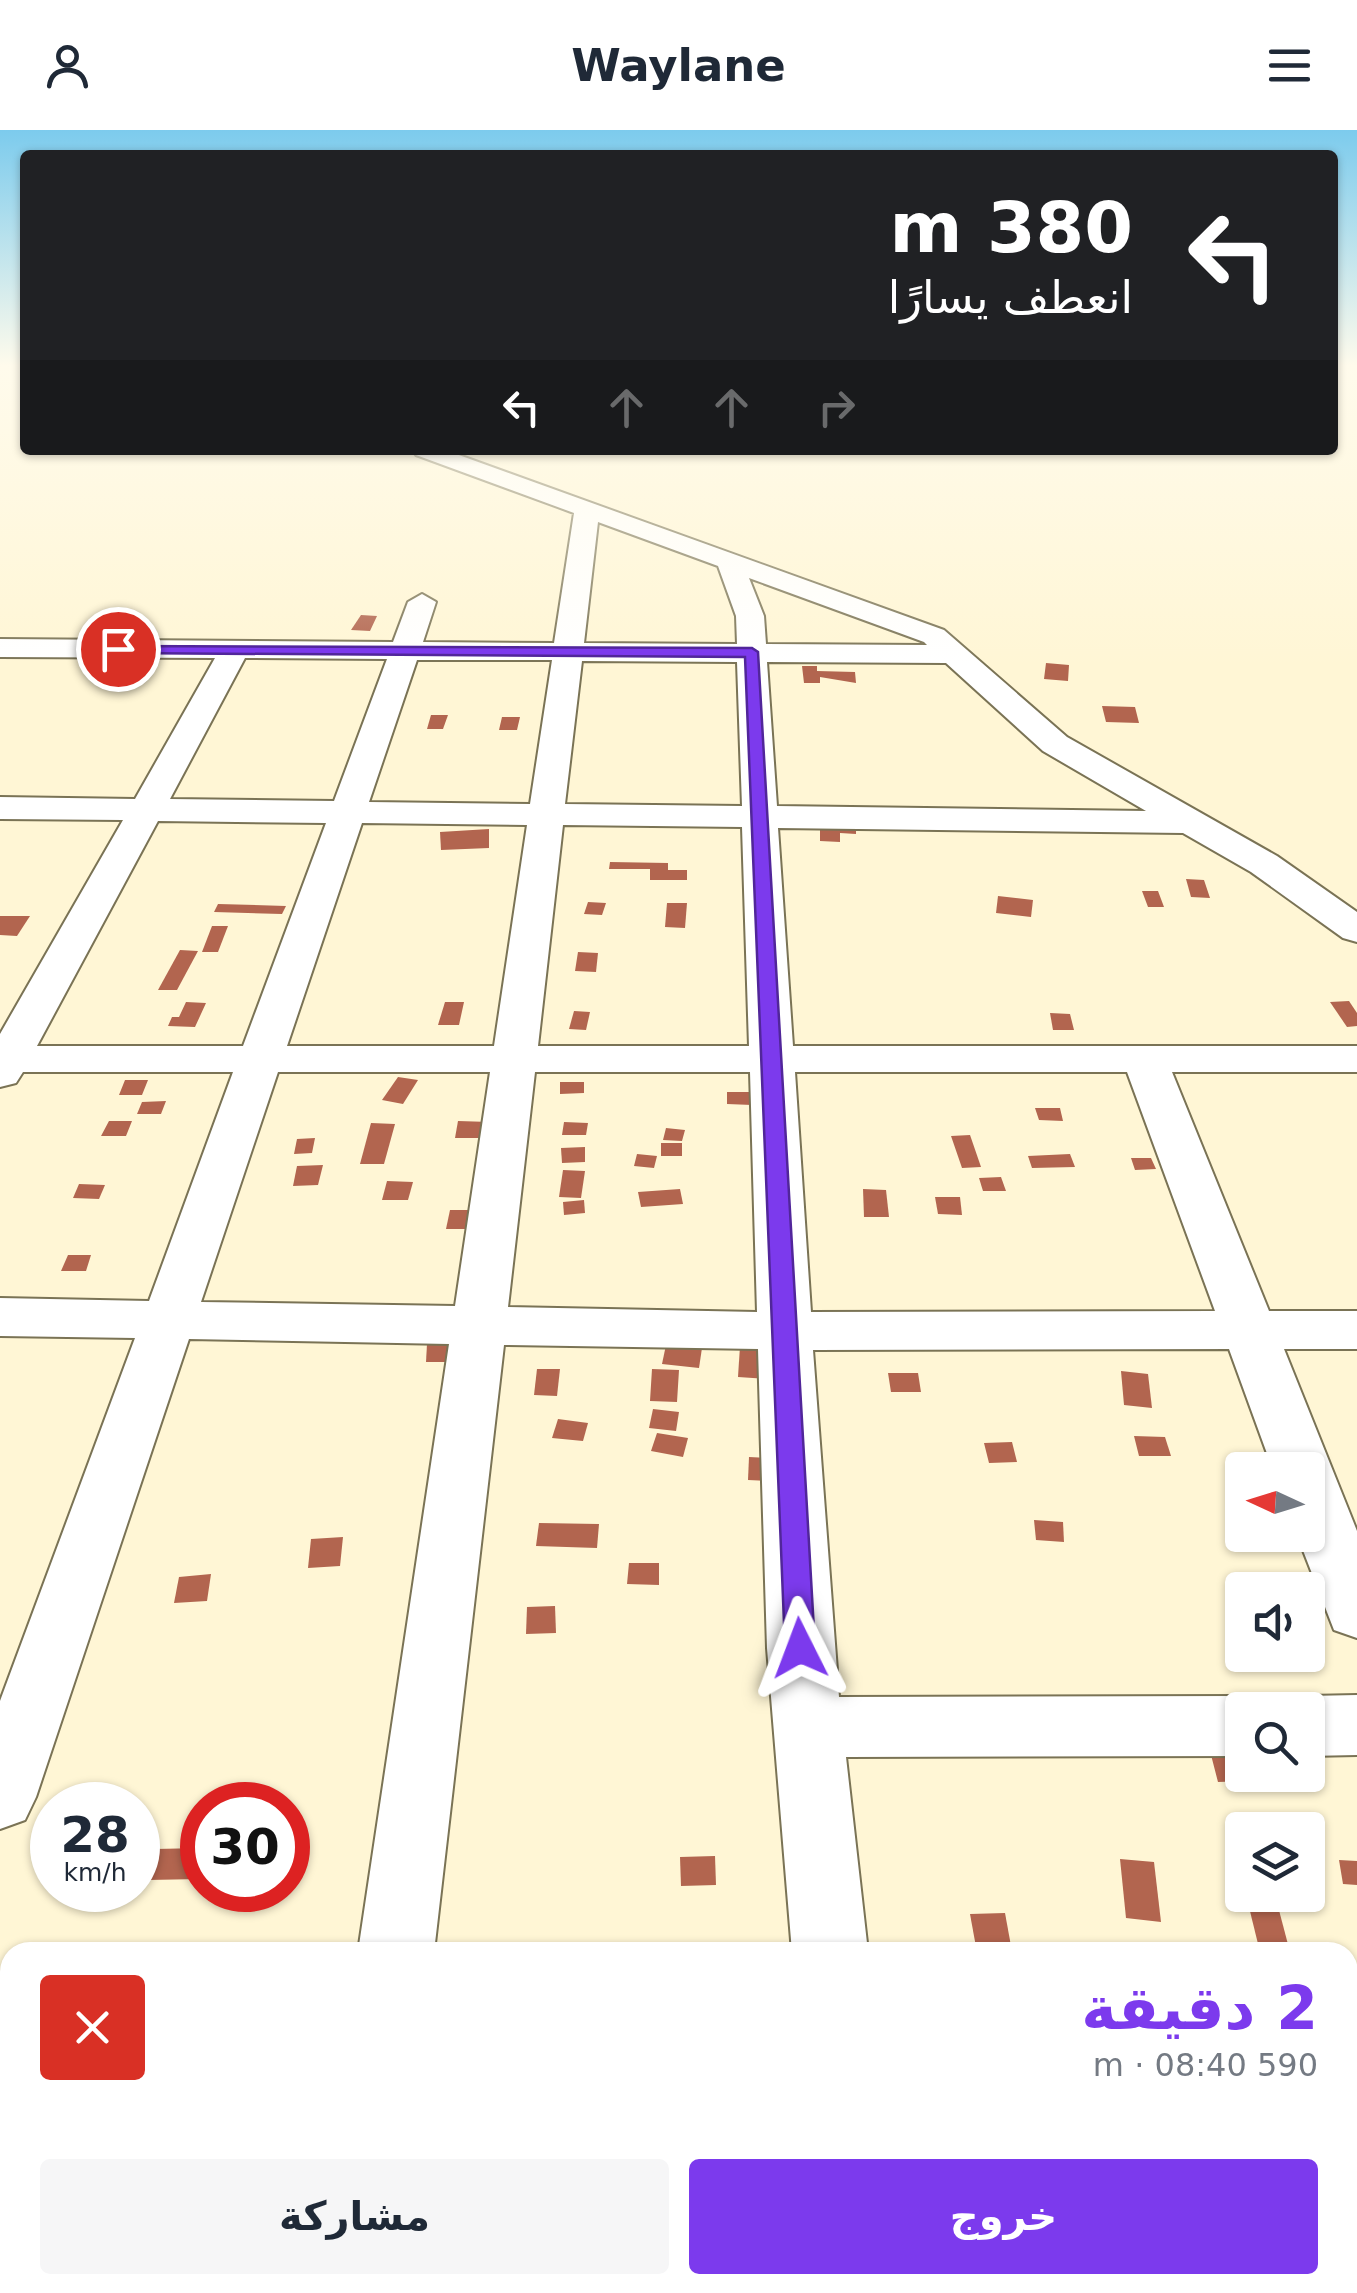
<!DOCTYPE html>
<html lang="ar">
<head>
<meta charset="utf-8">
<style>
  :root { --surface:#fff; --page:#f6f6f7; --text:#1f2937; --muted:#747a83; --accent:#7c3aed }
  body { margin:0; font-family:"DejaVu Sans",Vazirmatn,sans-serif; background:var(--page); color:var(--text); direction:rtl; height:100vh; display:flex; flex-direction:column; font-size:38px; white-space:nowrap }
  * { box-sizing:border-box; margin:0 }
  p { font-size:32px; color:var(--muted) }
  .icon { flex:none; width:55px; height:55px; fill:none; stroke:currentColor; stroke-width:2; stroke-linecap:round; stroke-linejoin:round }
  .map { position:relative; flex:1; overflow:hidden; direction:ltr }
  .side { position:absolute; left:0px; top:1812px; width:1358px; height:352px; display:flex; flex-direction:column; background:var(--surface); border-radius:30px 30px 0 0; box-shadow:0 2px 8px #0004; direction:rtl }
  .side>* { flex:none }
  .guide { position:absolute; left:20px; top:20px; width:1318px; height:305px; border-radius:10px; box-shadow:0 2px 8px #0004; direction:rtl; background:#202124; color:#fff; overflow:hidden }
  .needle { width:65px; rotate:274deg }
  .buttons { position:absolute; left:1225px; top:1322px; display:grid; gap:20px }
  .buttons a { display:grid; place-items:center; width:100px; height:100px; border-radius:10px; background:var(--surface); box-shadow:0 2px 8px #0004; font-size:50px }
  .speed { position:absolute; left:30px; top:1652px; display:flex; gap:20px; font-size:50px; font-weight:700; text-align:center }
  .speed>* { display:grid; place-content:center; width:130px; height:130px; border-radius:50%; background:var(--surface); box-shadow:0 2px 8px #0004; line-height:1 }
  .speed small { font-size:25px; font-weight:400 }
  .speed .limit { border:15px solid #d22; background:#fff; color:#111 }
  .pin { position:absolute; display:grid; place-items:center; width:85px; height:85px; color:#fff; margin:-42px; border:5px solid #fff; border-radius:50%; box-shadow:0 2px 10px #0007 }
  .me { position:absolute; width:110px; margin:-55px; rotate:357deg; stroke-linejoin:round; filter:drop-shadow(0 0 8px #0008) }
  .turn { display:flex; align-items:center; gap:35px; height:210px; padding:0 40px; font-size:45px }
  .turn .icon { width:130px; height:130px; stroke-width:2.5 }
  .turn b { display:block; font-size:70px; line-height:85px }
  .lanes { display:flex; align-items:center; height:95px; padding:0 40px; background:#0003; justify-content:center; gap:50px; direction:ltr }
  .lanes .off { opacity:.35 }
  .round { display:grid; place-items:center; flex:none; width:105px; height:105px; border-radius:10px; background:var(--page) }
  .headline { display:flex; align-items:center; justify-content:space-between; height:170px; padding:0 40px }
  h1 { font-size:60px; font-weight:700; line-height:75px; color:var(--accent) }
  .primary-button { display:flex; gap:20px; margin-top:auto; padding:20px 40px }
  .primary-button a { flex:1; height:115px; border-radius:10px; background:var(--accent); color:#fff; font-size:40px; font-weight:700; line-height:115px; text-align:center }
  .primary-button a+a { background:var(--page); color:var(--text) }
  header { display:flex; justify-content:space-between; align-items:center; height:130px; padding:0 40px; background:var(--surface); font-size:45px; font-weight:700 }
  .map>svg:first-child { display:block }
  .building { fill:#b2654f }
  .lines { fill:none; stroke-linecap:round; stroke-linejoin:round }
  .minor-casing { stroke:#7a7355; stroke-width:4 }
  .minor { fill:#fff; fill-rule:evenodd }
  .route { fill:#7c3aed; stroke:#51269a; stroke-width:2.5 }
</style>
</head>
<body>
<header><svg class="icon" aria-label="menu" viewBox="0 0 24 24"><path d="M4 6h16M4 12h16M4 18h16"/></svg>Waylane<svg class="icon" aria-label="person" viewBox="0 0 24 24"><circle cx="12" cy="8" r="4"/><path d="M4 21q1-7 8-7t8 7"/></svg></header>
<div class="map">
<svg width="1357" height="2163" viewBox="0 0 1357 2163">
  <rect width="100%" height="100%" fill="#fff6d5"/>
  <!-- building -->
  <g class="building">
    <polygon points="361,485 377,486 370,501 351,500"/>
    <polygon points="1046,533 1069,535 1068,551 1044,549"/>
    <polygon points="802,536 817,536 817,541 855,542 856,553 820,547 820,553 804,553"/>
    <polygon points="1102,576 1135,577 1139,593 1106,592"/>
    <polygon points="431,585 448,585 443,599 427,599"/>
    <polygon points="502,587 520,587 517,600 499,600"/>
    <polygon points="820,696 856,697 856,704 840,703 840,712 820,711"/>
    <polygon points="489,699 489,718 441,720 440,702"/>
    <polygon points="610,732 668,733 668,740 687,740 687,750 650,750 650,739 609,739"/>
    <polygon points="1186,749 1204,750 1210,768 1191,767"/>
    <polygon points="1142,761 1158,761 1164,777 1148,777"/>
    <polygon points="998,766 1033,770 1031,787 996,783"/>
    <polygon points="588,772 606,773 602,785 584,784"/>
    <polygon points="667,773 687,773 685,798 665,797"/>
    <polygon points="218,774 286,776 282,784 214,782"/>
    <polygon points="0,786 30,786 17,806 0,805"/>
    <polygon points="212,796 228,796 218,822 202,822"/>
    <polygon points="180,820 198,821 177,860 158,860"/>
    <polygon points="578,822 598,823 596,842 575,841"/>
    <polygon points="1349,871 1357,883 1357,896 1347,897 1330,872"/>
    <polygon points="186,872 206,873 195,897 168,896 172,887 179,887"/>
    <polygon points="445,872 464,872 459,895 438,895"/>
    <polygon points="574,881 590,882 586,900 569,899"/>
    <polygon points="1050,883 1070,884 1074,900 1053,900"/>
    <polygon points="398,947 418,950 403,974 382,970"/>
    <polygon points="125,950 148,950 142,965 119,965"/>
    <polygon points="560,952 584,952 584,963 560,964"/>
    <polygon points="727,962 751,962 752,975 727,974"/>
    <polygon points="166,971 161,984 137,984 142,972"/>
    <polygon points="1035,978 1060,978 1063,991 1039,990"/>
    <polygon points="109,991 132,991 126,1006 101,1006"/>
    <polygon points="458,991 490,992 487,1008 455,1008"/>
    <polygon points="564,992 588,993 586,1005 562,1005"/>
    <polygon points="371,993 395,994 384,1034 360,1034"/>
    <polygon points="666,998 685,1000 682,1011 663,1010"/>
    <polygon points="970,1005 981,1037 962,1038 951,1006"/>
    <polygon points="315,1008 312,1023 294,1024 297,1009"/>
    <rect x="661" y="1013" width="21" height="13"/>
    <polygon points="585,1017 585,1032 562,1033 561,1018"/>
    <polygon points="637,1024 657,1026 654,1038 634,1036"/>
    <polygon points="1070,1024 1075,1037 1032,1038 1028,1026"/>
    <polygon points="1131,1028 1151,1028 1156,1039 1135,1040"/>
    <polygon points="323,1035 318,1055 293,1056 297,1036"/>
    <polygon points="563,1040 585,1041 581,1068 559,1067"/>
    <polygon points="1001,1047 1006,1061 983,1061 979,1048"/>
    <polygon points="387,1051 413,1052 408,1070 382,1070"/>
    <polygon points="79,1054 105,1055 99,1069 73,1068"/>
    <polygon points="680,1059 683,1074 641,1077 638,1062"/>
    <polygon points="863,1059 886,1060 889,1087 864,1087"/>
    <polygon points="935,1067 960,1067 962,1085 938,1084"/>
    <polygon points="584,1070 585,1083 564,1085 563,1072"/>
    <polygon points="450,1080 477,1080 474,1099 446,1099"/>
    <polygon points="68,1125 91,1125 86,1141 61,1141"/>
    <polygon points="455,1213 454,1232 426,1232 427,1214"/>
    <polygon points="666,1215 702,1218 699,1238 662,1234"/>
    <polygon points="740,1216 785,1219 784,1250 738,1247"/>
    <polygon points="537,1239 560,1239 557,1266 534,1265"/>
    <polygon points="652,1239 679,1240 677,1272 650,1271"/>
    <polygon points="1121,1241 1148,1244 1152,1278 1124,1275"/>
    <polygon points="888,1243 918,1243 921,1262 891,1262"/>
    <polygon points="653,1279 679,1282 676,1301 649,1298"/>
    <polygon points="558,1289 588,1293 583,1311 552,1308"/>
    <polygon points="657,1303 688,1308 683,1327 651,1321"/>
    <polygon points="1134,1306 1165,1307 1171,1326 1139,1326"/>
    <polygon points="1012,1312 1017,1332 989,1333 984,1313"/>
    <polygon points="749,1327 773,1328 773,1351 748,1350"/>
    <polygon points="1034,1390 1063,1392 1064,1412 1036,1410"/>
    <polygon points="539,1393 599,1394 597,1418 536,1416"/>
    <polygon points="343,1407 340,1436 308,1438 311,1409"/>
    <polygon points="629,1433 659,1433 659,1455 627,1454"/>
    <polygon points="211,1444 207,1471 174,1473 179,1447"/>
    <polygon points="555,1476 556,1503 526,1504 527,1477"/>
    <polygon points="1210,1621 1240,1621 1242,1645 1247,1645 1249,1651 1218,1652"/>
    <polygon points="202,1718 201,1749 148,1750 155,1719"/>
    <polygon points="715,1726 716,1755 681,1756 680,1727"/>
    <polygon points="1120,1729 1154,1732 1161,1792 1126,1788"/>
    <polygon points="1339,1730 1357,1731 1357,1755 1343,1754"/>
    <polygon points="1246,1765 1275,1765 1290,1822 1260,1822"/>
    <polygon points="1005,1783 1011,1816 976,1817 970,1784"/>
  </g>
  <g class="lines">
    <!-- minor casing -->
    <g class="minor-casing">
      <g id="minor">
        <path d="M413 320H445L944 500 1067 607 1277 726 1357 782V812L1343 808 1251 742 1183 703 778 698 793 916H1357V942H1172L1269 1181H1357V1219H1284L1357 1401V1508L1334 1500 1297 1405H1308V1340H1273L1229 1219 813 1220 839 1567 1242 1566 1266 1575 1269 1580H1242V1626L846 1627 868 1822H792L767 1518 758 1219 504 1215 434 1822H358L449 1214 189 1209 36 1667 25 1690 0 1699V1571L135 1208 0 1206V1168L149 1171 233 942H23L16 953 0 957V904L123 690 0 689V667L135 669 215 528 0 527V509L393 512 408 472 422 464 436 472 423 512 554 513 574 383 416 325ZM598 392 718 436 736 486 737 514 584 513ZM749 448 924 512 927 515 766 514 764 486ZM245 528 387 529 334 671 170 669ZM417 530H552L530 674 369 672ZM582 531 737 532 742 676 565 674ZM767 532 946 533 1043 621 1146 681 777 676ZM158 691 326 693 243 916H37ZM362 693 527 695 494 916H287ZM563 695 742 697 749 916H538ZM278 942H490L455 1176 201 1172ZM535 942H750L757 1182 508 1177ZM795 942H1127L1215 1181 811 1182Z"/>
        <polygon points="1357,1565 1357,1625 1308,1626 1308,1580 1281,1580 1284,1575 1308,1566"/>
        <polygon points="308,2155 396,2155 395,2163 307,2163"/>
        <polygon points="818,2155 906,2155 907,2163 819,2163"/>
      </g>
    </g>
    <!-- minor -->
    <use href="#minor" class="minor"/>
  </g>
  <!-- sky -->
  <linearGradient id="sky" x2="0" y2="1"><stop stop-color="#7ccbed"/><stop offset="0.44" stop-color="#fffbec"/><stop offset="1" stop-color="#fffbec" stop-opacity="0"/></linearGradient>
  <rect width="1357" height="536" fill="url(#sky)"/>
  <!-- route -->
  <polygon class="route" points="113,516 752,518 758,522 815,1518 811,1527 800,1531 789,1527 785,1518 745,527 118,523 113,522"/>
</svg>
<div class="buttons">
<a><svg class="needle" viewBox="-14 -14 28 28"><path d="M0-13l5 13h-10z" fill="#e53935"/><path d="M0 13l5-13h-10z" fill="#747a83"/></svg></a>
<a><svg class="icon" aria-label="sound" viewBox="0 0 24 24"><path d="M4 9h4l5-4v14l-5-4H4zM17 9q2 3 0 6"/></svg></a>
<a><svg class="icon" aria-label="search" viewBox="0 0 24 24"><circle cx="10" cy="10" r="6"/><path d="M15 15l6 6"/></svg></a>
<a><svg class="icon" aria-label="layers" viewBox="0 0 24 24"><path d="M12 4l9 5-9 5-9-5zM3 14l9 5 9-5"/></svg></a>
</div>
<div class="speed"><div>28<small>km/h</small></div><div class="limit">30</div></div>
<div class="pin" style="left:118px;top:519px;background:#d93025"><svg class="icon" aria-label="arrive" viewBox="0 0 24 24"><path d="M6 21V4h12l-3 4 3 4H6"/></svg></div>
<svg class="me" style="left:800px;top:1518px" viewBox="-20 -20 40 40"><path d="M0-17L14 15 0 8-14 15z" fill="#7c3aed" stroke="#fff" stroke-width="4"/></svg>
<div class="guide">
<div class="turn"><svg class="icon" aria-label="left" viewBox="0 0 24 24"><path d="M17 20v-9H6M10 6l-5 5 5 5"/></svg><div><b>380 m</b>انعطف يسارًا</div></div>
<div class="lanes"><svg class="icon" aria-label="left" viewBox="0 0 24 24"><path d="M17 20v-9H6M10 6l-5 5 5 5"/></svg><svg class="icon off" aria-label="ahead" viewBox="0 0 24 24"><path d="M12 20V5M6 11l6-6 6 6"/></svg><svg class="icon off" aria-label="ahead" viewBox="0 0 24 24"><path d="M12 20V5M6 11l6-6 6 6"/></svg><svg class="icon off" aria-label="right" viewBox="0 0 24 24"><path d="M7 20v-9h11M14 6l5 5-5 5"/></svg></div>
</div>
<section class="side">
<div class="headline"><div><h1>2 دقيقة</h1><p>590 m · 08:40</p></div><a class="round" style="background:#d93025;color:#fff"><svg class="icon" aria-label="close" viewBox="0 0 24 24"><path d="M6 6l12 12M18 6L6 18"/></svg></a></div>
<div class="primary-button"><a>خروج</a><a>مشاركة</a></div>
</section>
</div>
</body>
</html>
